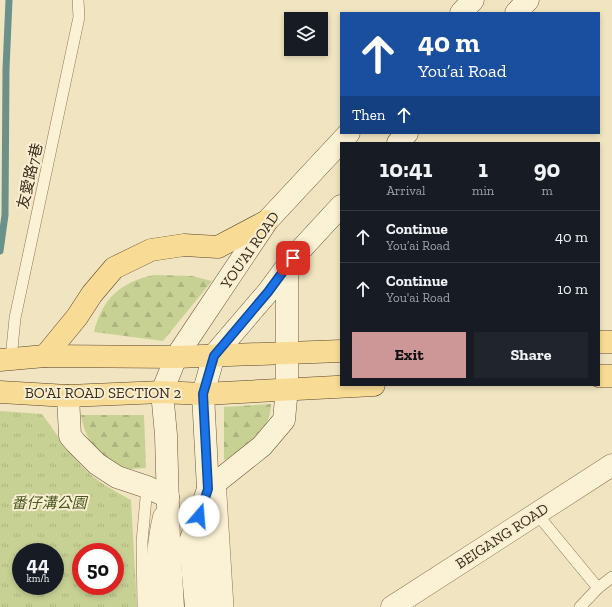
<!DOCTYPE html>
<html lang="en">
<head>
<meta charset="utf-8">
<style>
  :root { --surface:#171b24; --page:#20242c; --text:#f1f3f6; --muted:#9ea1a6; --line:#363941; --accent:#cd9697 }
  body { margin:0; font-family:"Zilla Slab","Noto Sans TC",serif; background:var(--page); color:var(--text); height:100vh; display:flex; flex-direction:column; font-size:15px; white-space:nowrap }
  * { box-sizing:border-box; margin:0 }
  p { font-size:13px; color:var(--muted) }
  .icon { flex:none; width:22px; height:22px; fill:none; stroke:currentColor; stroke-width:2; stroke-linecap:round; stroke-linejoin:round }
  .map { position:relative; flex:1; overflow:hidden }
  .side { position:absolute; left:340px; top:142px; width:260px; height:244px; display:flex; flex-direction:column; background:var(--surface); border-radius:0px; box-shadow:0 2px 6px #0003 }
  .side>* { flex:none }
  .banner { position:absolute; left:340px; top:12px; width:260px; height:122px; border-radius:0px; box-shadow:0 2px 6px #0003; background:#1a4fa0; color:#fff; overflow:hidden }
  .tools { position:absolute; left:284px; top:12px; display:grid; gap:8px }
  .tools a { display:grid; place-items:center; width:44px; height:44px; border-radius:0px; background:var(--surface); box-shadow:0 2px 6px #0003; font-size:20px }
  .speed { position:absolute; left:12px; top:543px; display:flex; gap:8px; font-size:20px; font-weight:700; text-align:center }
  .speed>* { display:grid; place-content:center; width:52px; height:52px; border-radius:50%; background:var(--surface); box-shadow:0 2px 6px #0003; line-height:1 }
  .speed small { font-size:10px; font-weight:400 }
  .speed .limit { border:6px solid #d22; background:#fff; color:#111 }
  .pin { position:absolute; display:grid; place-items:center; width:34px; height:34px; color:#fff; margin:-17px; border-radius:8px; box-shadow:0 2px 6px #0006 }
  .me { position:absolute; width:44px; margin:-22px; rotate:18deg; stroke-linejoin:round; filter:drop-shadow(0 0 3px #0008) }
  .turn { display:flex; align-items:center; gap:14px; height:84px; padding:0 12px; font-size:18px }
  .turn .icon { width:52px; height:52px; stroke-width:2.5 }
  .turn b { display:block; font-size:28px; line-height:34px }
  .then { display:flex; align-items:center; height:38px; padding:0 12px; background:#0003; gap:8px; font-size:15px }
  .eta { display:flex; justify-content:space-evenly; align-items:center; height:68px; text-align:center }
  .eta b { font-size:24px; font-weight:800; line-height:28px }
  .cta { display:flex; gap:8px; margin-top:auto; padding:8px 12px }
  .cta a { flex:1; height:46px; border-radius:0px; background:var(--accent); color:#111; font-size:16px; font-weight:800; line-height:46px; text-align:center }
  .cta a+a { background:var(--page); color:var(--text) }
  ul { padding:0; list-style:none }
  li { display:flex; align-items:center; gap:12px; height:52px; padding:0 12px; border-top:1px solid var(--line) }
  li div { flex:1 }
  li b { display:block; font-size:15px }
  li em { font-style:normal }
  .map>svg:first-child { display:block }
  .forest { fill:url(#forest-firs) }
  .park { fill:url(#park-tufts); fill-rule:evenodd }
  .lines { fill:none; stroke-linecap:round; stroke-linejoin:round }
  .stream { stroke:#6a928a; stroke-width:7 }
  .service-casing { stroke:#8d7557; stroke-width:12 }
  .minor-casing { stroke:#8d7557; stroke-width:23 }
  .secondary-casing { stroke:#6e563a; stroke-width:23 }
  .primary-casing { stroke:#5a432c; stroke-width:23 }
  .service { stroke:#fbf1d5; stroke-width:11 }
  .minor { stroke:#fbf1d5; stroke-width:22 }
  .secondary { stroke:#fbf1d5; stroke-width:22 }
  .primary { stroke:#f8dc96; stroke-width:22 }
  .route-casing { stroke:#114b97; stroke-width:10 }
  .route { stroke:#1a73e8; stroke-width:7 }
  .labels { text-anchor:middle; stroke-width:4; stroke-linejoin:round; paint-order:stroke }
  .street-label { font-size:15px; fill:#3b2c1c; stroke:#f8eed1 }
  .park-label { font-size:15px; font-style:italic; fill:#495921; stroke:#f8eed1 }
</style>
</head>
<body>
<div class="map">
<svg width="612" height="607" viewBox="0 0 612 607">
  <defs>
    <pattern id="forest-firs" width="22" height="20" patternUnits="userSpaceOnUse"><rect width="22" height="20" fill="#c8d194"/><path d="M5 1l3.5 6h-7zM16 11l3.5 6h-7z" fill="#adb47f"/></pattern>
    <pattern id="park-tufts" width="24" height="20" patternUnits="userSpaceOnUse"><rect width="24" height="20" fill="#c8d194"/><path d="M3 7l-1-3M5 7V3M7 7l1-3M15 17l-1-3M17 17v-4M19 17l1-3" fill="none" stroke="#adb47f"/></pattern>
  </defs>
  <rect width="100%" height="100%" fill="#f1e5c1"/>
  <!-- forest -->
  <g class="forest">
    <path d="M154 275 192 276 212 281 163 341 94 332C102 299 120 282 154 275Z"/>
    <path d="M271 404C270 432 249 449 224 460V407Z"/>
    <path d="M81 415H144L146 468C139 468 130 470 124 468 100 461 84 438 81 415Z"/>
  </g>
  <!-- park -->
  <path class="park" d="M0 411 42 414C57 434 71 458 91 475 103 485 117 492 131 500L137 607H0ZM21 552H55V586H21ZM81 552H115V586H81Z"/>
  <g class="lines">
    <!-- stream -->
    <polyline class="stream" points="0,251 5,215 6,69 9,0"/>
    <!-- service casing -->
    <g class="service-casing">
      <g id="service">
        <polyline points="11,359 15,318 79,17 78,0"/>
        <polyline points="220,479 228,607"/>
        <polyline points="537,514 598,588 580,607"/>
        <polyline points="598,588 612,577"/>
        <polyline points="143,607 142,542 147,487"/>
      </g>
    </g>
    <!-- minor casing -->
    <g class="minor-casing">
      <g id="minor">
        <polyline points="208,494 208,538 214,607"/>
        <path d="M157 607C156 577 157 546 164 517"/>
        <polyline points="392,607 612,465"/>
      </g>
    </g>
    <!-- secondary casing -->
    <g class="secondary-casing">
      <g id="secondary">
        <polyline points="461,13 473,0"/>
        <polyline points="516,13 528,0"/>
        <polyline points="398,143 407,133"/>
        <polyline points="68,396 70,436 76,443 97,464 117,477 147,487 168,497"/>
        <polyline points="208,489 262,446 284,420 287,388 287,268"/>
        <polyline points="173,607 169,540 166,435 162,392 176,357 267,221 349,133"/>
        <polyline points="196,607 190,542 208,489 203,394 214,355 268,292 293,258 341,206"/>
      </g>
    </g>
    <!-- primary casing -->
    <g class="primary-casing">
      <g id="primary">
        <polyline points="599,342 612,342"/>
        <polyline points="45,356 77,317 92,294 114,268 151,250 184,245 218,247 267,221"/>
        <polyline points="0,360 45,356 176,357 341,351"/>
        <polyline points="599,376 612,376"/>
        <polyline points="0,392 68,396 162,392 203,394 374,385"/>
      </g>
    </g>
    <!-- service -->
    <use href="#service" class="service"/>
    <!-- minor -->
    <use href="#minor" class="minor"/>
    <!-- secondary -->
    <use href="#secondary" class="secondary"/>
    <!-- primary -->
    <use href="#primary" class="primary"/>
  </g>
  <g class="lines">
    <!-- route casing -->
    <g class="route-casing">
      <polyline id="route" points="199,516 208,489 203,394 214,356 268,292 293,258"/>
    </g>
    <!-- route -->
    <use href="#route" class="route"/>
  </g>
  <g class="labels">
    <!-- street labels -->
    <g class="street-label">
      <text transform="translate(30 176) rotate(-77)" y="5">友愛路7巷</text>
      <text transform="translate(250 250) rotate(-55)" y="5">YOU'AI ROAD</text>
      <text x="103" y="398">BO'AI ROAD SECTION 2</text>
      <text transform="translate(502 536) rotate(-33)" y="5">BEIGANG ROAD</text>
    </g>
    <!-- park labels -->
    <g class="park-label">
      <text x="49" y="508">番仔溝公園</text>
    </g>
  </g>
</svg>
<div class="tools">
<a><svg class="icon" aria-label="layers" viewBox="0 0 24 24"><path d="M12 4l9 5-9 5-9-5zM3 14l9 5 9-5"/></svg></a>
</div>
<div class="speed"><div>44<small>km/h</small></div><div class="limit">50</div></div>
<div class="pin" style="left:293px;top:258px;background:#d93025"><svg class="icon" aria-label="arrive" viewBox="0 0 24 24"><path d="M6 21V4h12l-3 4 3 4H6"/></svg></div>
<svg class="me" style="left:199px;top:516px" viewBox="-20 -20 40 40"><circle r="19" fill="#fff"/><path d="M0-13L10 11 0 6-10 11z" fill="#1a73e8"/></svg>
<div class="banner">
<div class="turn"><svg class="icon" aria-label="ahead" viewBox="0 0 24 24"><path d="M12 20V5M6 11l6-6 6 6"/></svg><div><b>40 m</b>You’ai Road</div></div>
<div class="then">Then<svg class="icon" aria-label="ahead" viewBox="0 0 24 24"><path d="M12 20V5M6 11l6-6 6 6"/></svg></div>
</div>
<section class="side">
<div class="eta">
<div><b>10:41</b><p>Arrival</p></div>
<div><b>1</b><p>min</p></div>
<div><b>90</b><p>m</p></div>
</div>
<ul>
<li><svg class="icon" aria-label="ahead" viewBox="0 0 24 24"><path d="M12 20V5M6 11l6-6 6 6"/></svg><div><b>Continue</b><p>You’ai Road</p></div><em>40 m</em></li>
<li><svg class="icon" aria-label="ahead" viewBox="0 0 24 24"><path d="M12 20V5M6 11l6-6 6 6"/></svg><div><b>Continue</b><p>You'ai Road</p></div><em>10 m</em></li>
</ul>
<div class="cta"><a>Exit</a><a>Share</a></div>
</section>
</div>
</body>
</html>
